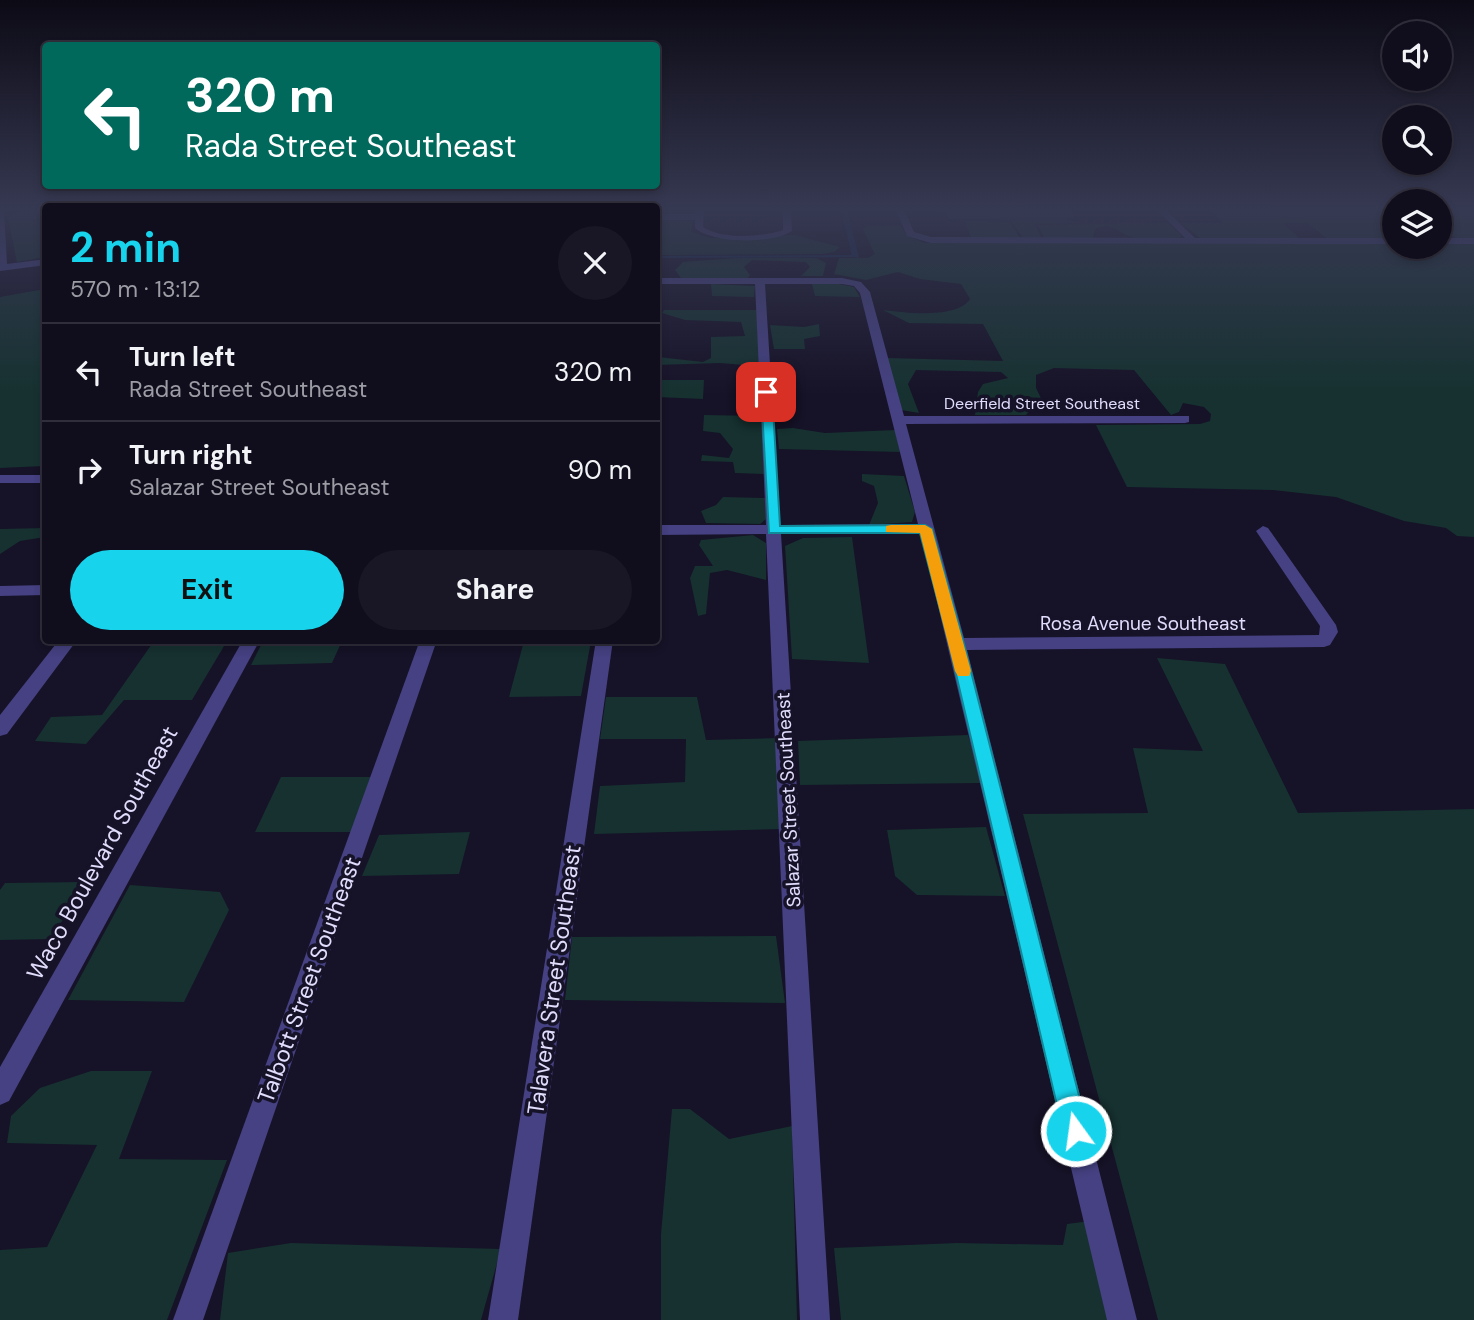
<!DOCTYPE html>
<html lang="en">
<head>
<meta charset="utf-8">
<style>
  :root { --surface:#100e1d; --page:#191726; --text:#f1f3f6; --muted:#9c9ca4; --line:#302e3b; --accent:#18d3ec }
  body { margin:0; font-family:"DM Sans",sans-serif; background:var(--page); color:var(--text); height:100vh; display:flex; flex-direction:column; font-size:26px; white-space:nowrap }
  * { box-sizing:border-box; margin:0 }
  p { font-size:23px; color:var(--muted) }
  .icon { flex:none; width:38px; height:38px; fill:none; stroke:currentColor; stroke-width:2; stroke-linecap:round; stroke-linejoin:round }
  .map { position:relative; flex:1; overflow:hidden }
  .side { position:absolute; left:42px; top:203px; width:618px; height:441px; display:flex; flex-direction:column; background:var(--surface); border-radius:7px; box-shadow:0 4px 10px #0003,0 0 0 2px var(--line) }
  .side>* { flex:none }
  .hud { position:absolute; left:42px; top:42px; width:618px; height:147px; border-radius:7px; box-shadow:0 4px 10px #0003,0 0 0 2px var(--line); background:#00695c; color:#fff; overflow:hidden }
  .tools { position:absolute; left:1382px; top:21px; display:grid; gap:14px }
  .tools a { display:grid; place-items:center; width:70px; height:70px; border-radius:50%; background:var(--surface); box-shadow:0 4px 10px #0003,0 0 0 2px var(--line); font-size:35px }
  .pin { position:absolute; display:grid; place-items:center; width:60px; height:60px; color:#fff; margin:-30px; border-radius:14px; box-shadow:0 4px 10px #0006 }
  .me { position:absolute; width:77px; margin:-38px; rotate:346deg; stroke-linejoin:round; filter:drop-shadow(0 0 5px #0008) }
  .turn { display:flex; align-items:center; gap:24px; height:147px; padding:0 28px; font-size:32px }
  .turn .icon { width:91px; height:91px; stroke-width:2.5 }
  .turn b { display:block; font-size:49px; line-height:60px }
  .round { display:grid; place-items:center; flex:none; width:74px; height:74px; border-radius:37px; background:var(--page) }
  .head { display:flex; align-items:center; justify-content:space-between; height:119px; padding:0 28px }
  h1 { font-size:42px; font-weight:700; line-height:52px; color:var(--accent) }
  .primary-button { display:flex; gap:14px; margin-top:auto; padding:14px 28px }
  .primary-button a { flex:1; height:80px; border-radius:42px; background:var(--accent); color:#111; font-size:28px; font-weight:700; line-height:80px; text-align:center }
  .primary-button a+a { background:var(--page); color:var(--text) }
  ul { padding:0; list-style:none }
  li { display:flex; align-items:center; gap:21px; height:98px; padding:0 28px; border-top:2px solid var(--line) }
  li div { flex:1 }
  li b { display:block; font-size:26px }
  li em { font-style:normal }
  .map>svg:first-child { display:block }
  .green { fill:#163130 }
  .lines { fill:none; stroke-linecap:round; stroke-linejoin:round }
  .stream { stroke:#13274a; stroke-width:2 }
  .canal { fill:#13274a; fill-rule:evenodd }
  .minor { fill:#454182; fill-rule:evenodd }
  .route { fill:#18d3ec; stroke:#108999; stroke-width:2 }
  .slow { fill:#f59e0b }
  .labels { text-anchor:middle; stroke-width:7; stroke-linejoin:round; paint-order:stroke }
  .far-street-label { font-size:16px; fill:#e0dcfc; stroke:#161227 }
  .street-label { font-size:19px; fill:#e0dcfc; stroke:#161227 }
  .near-street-label { font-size:23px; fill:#e0dcfc; stroke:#161227 }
</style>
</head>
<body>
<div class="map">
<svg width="1474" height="1320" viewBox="0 0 1474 1320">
  <rect width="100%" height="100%" fill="#161227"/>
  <!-- green -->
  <g class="green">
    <polygon points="33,210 45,210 45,257 17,262 8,218 13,214"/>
    <polygon points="906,210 1071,210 1074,218 949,219 944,211"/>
    <polygon points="1210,210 1395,210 1395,222 1378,223 1395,235 1395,239 1328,239 1307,223 1282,223 1299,238 1200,238 1180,223 1223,223"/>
    <polygon points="1440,210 1468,210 1474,213 1474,238 1456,238 1440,229"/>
    <polygon points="1065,219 1080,223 1035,224 1042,239 1023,238 1011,221 943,220"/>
    <polygon points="656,220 693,221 691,232 710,238 794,235 840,247 834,252 822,254 656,255"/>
    <polygon points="965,221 1010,222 1020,238 971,238"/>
    <path d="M1168 223 1182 236 1178 239C1164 239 1150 239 1137 238 1119 236 1114 220 1095 229L1092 240H1045L1038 225Z"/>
    <path d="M867 226H901L907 236 925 243H1395V247H1440V243H1474V537L1457 536 1446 528 1404 521 1336 497 1273 490 1127 487 1096 425 1200 424 1210 421 1211 414 1204 407 1183 403 1179 412 1171 415 1134 370 1054 368 1036 375V388L1041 398 1026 415H975L978 392 983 384 1008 378 1001 372 916 370 908 384 919 413 901 410 887 358 1003 361 983 324 909 323 883 310C905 313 957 319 970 299L961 284 920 279 898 272 866 280 834 274 839 258H868L875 254 863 229Z"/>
    <polygon points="737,258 816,258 826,263 823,276 801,276 810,267 806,262 752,260 744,267 750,275 747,279 681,278 675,270 683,262"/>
    <polygon points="711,284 755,286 754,297 712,296"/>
    <polygon points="812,284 838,284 854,287 860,297 815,296"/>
    <polygon points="45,289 45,466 0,468 0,297"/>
    <polygon points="664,310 758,310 757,329 761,362 757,366 720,363 656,365 658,357 703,362 711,358 711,337 745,336 741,322 685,320 662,313"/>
    <polygon points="819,324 820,336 804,339 805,349 774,349 770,325 804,327"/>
    <polygon points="656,380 704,380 703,399 656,397"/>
    <polygon points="704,415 760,416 762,422 764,474 735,473 733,462 701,461 702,455 729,458 733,449 720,433 703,431"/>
    <polygon points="793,428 825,433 895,430 900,452 779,449 777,429"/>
    <polygon points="862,474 904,476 915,512 912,522 869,525 878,503 874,486 862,481"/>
    <polygon points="723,497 765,498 766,519 760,524 706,523 701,511 716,505"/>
    <polygon points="45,528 45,537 20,541 0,554 0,529"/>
    <polygon points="753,535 766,543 766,580 727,570 710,573 706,614 698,616 690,578 695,566 713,566 699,545 701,540"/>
    <polygon points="852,537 869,663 792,659 785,546 803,538"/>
    <polygon points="154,641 227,641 192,700 124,700 86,744 35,741 51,717 102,715"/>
    <polygon points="263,641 263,640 342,641 332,663 251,665"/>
    <polygon points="524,641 591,641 581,696 509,697"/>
    <polygon points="1157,658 1225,664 1298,813 1474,809 1474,1320 1158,1320 1023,814 1148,813 1133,748 1203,751"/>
    <polygon points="606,697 697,697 706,740 778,738 781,829 594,834 600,786 685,782 686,739 600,739"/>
    <polygon points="968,735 983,783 800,785 798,741"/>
    <polygon points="281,777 374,777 354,832 255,832"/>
    <polygon points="986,827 1005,896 917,895 895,876 887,830"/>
    <polygon points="470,832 459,874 362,876 379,835"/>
    <polygon points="84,882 52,939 0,940 0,890 5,883"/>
    <polygon points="130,885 220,892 229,910 184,1002 68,1000"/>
    <polygon points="776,936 785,1003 565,1000 572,937"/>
    <polygon points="91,1071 152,1071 119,1159 227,1160 167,1320 0,1320 0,1250 47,1247 97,1145 7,1143 11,1116 40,1088"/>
    <polygon points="672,1109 690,1109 729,1139 792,1126 797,1320 661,1320 661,1234"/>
    <polygon points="1090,1221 1116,1320 841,1320 834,1248 957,1243 1063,1245 1067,1224"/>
    <polygon points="291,1243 501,1249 481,1320 220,1320 228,1253"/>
  </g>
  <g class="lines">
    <!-- stream -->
    <polyline class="stream" points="656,257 856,256"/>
    <!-- canal -->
    <polygon class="canal" points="841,210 847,210 859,258 852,256"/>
    <!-- minor -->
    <g class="minor">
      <polygon points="0,210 4,210 7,264 46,259 46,265 0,271"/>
      <path d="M696 210H704L703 227C724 240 761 237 783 230V210H791L792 231C773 244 713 244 695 228V220H656V214H695Z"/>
      <polygon points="896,210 904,210 914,232 931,237 1185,238 1157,210 1166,210 1195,238 1395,238 1395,244 931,243 907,236"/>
      <rect x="1440" y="238" width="34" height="6"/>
      <path d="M656 278H842L861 282 870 292 904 416H1189V422L1185 423 906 424 964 638 1319 635 1320 626 1256 531 1263 526 1268 528 1336 625 1338 632 1330 645 1324 647 967 650 1137 1320H1107L921 534H781L830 1320H800L766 534 656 535V525H766L755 284H656ZM765 284H842L854 286 860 293 918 524 780 525Z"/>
      <rect x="0" y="475" width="46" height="8"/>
      <polygon points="46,585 46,595 0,596 0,586"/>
      <polygon points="59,640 77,640 7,734 0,736 0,715"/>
      <polygon points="243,640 260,640 9,1101 0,1105 0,1067"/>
      <polygon points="420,640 437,640 203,1320 173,1320"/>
      <polygon points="596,640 613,640 518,1320 488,1320"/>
    </g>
  </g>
  <!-- sky -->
  <linearGradient id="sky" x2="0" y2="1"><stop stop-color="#0c0a15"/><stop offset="0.53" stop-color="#363952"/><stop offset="1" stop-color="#363952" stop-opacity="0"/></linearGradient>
  <rect width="1474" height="395" fill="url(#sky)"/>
  <!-- route -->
  <polygon class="route" points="766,388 772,392 780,526 925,525 932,529 964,644 1088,1131 1084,1139 1076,1143 1067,1139 1063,1131 949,644 920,533 769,533 761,392"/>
  <!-- slow -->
  <polygon class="slow" points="891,525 925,525 932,529 971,671 969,676 958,676 955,671 920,533 886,532 886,526"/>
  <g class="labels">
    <!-- far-street labels -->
    <g class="far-street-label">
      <text x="1042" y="409">Deerfield Street Southeast</text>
    </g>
    <!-- street labels -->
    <g class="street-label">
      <text x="1143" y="630">Rosa Avenue Southeast</text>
      <text transform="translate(788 800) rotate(-93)" y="7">Salazar Street Southeast</text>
    </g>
    <!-- near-street labels -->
    <g class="near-street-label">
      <text transform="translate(102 853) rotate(-61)" y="8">Waco Boulevard Southeast</text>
      <text transform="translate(309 980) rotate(-70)" y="8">Talbott Street Southeast</text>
      <text transform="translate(554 980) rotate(-82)" y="8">Talavera Street Southeast</text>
    </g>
  </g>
</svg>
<div class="tools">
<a><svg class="icon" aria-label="sound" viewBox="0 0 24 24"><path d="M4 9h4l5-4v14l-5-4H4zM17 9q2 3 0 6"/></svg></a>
<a><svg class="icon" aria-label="search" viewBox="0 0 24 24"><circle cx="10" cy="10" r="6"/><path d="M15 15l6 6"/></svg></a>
<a><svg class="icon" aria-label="layers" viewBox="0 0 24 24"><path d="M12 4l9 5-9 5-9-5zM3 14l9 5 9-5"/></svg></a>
</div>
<div class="pin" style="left:766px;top:392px;background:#d93025"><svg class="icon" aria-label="arrive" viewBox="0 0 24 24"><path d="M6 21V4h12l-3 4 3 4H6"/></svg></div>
<svg class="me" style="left:1076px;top:1131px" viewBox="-20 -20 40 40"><circle r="17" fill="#18d3ec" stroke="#fff" stroke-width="3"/><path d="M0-11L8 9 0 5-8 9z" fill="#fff"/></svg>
<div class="hud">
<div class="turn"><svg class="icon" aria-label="left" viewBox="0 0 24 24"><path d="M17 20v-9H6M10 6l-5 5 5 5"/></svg><div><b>320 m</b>Rada Street Southeast</div></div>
</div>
<section class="side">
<div class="head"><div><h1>2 min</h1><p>570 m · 13:12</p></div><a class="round"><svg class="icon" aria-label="close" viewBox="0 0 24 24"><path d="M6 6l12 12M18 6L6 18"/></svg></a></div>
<ul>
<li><svg class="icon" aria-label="left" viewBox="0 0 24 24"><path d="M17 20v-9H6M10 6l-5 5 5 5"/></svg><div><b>Turn left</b><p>Rada Street Southeast</p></div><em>320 m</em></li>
<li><svg class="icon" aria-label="right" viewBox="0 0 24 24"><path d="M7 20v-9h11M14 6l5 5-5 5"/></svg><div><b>Turn right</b><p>Salazar Street Southeast</p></div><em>90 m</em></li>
</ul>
<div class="primary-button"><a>Exit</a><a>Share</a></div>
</section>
</div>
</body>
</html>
